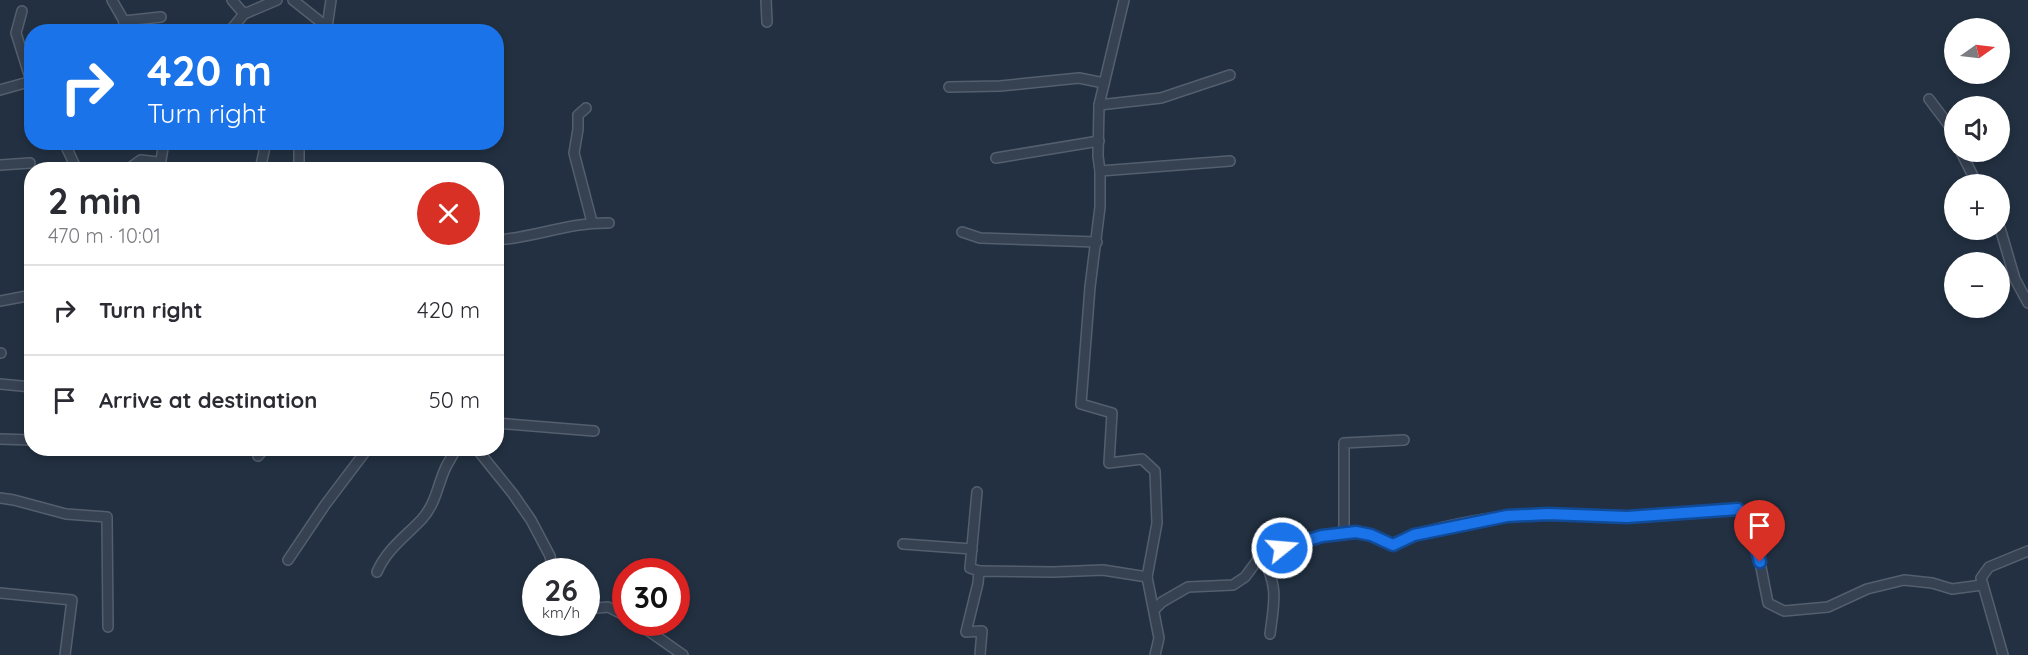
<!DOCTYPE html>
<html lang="en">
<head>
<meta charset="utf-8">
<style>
  :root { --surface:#fff; --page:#f7f7f7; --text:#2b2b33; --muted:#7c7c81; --line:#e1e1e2 }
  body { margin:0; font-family:Quicksand,sans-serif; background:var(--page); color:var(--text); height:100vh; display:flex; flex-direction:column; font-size:22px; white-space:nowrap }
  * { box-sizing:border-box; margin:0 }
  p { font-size:20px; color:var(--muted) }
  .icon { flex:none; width:33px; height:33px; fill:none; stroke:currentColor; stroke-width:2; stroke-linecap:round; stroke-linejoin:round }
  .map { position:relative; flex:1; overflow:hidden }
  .panel { position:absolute; left:24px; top:162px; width:480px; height:294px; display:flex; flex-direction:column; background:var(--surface); border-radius:24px; box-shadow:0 3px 9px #0003 }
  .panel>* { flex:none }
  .guide { position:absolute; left:24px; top:24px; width:480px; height:126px; border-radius:24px; box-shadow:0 3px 9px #0003; background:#1a73e8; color:#fff; overflow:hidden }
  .needle { width:39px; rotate:76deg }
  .tools { position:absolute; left:1944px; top:18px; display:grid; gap:12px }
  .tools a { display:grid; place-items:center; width:66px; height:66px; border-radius:50%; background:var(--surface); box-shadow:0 3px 9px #0003; font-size:30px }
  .speed { position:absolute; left:522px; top:558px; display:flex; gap:12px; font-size:30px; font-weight:700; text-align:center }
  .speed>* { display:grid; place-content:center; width:78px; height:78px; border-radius:50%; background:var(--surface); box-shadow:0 3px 9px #0003; line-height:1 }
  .speed small { font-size:15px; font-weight:400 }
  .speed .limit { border:9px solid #d22; background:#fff; color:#111 }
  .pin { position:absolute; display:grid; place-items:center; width:51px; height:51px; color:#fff; margin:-62px -26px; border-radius:50% 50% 50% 0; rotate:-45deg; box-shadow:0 0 6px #0007 }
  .pin .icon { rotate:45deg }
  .me { position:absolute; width:66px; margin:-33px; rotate:73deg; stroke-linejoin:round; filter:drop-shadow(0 0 4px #0008) }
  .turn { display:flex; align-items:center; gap:21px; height:126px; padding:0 24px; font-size:27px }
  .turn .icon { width:78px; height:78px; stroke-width:2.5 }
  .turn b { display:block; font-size:42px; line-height:51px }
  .round { display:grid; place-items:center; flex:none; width:63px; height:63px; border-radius:32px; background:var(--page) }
  .head { display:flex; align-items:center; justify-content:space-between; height:102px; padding:0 24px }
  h1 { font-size:36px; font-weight:700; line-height:45px }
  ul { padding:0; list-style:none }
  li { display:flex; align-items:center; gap:18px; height:90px; padding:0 24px; border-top:2px solid var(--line) }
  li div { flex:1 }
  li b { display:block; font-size:22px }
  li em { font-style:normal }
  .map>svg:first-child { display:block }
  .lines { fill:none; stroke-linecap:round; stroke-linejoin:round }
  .minor-casing { stroke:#545f6e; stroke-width:12 }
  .minor { stroke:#364151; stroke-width:9 }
  .route-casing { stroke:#114b97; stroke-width:15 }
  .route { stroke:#1a73e8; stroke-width:10 }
</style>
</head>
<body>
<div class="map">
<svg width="2028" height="655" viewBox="0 0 2028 655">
  <rect width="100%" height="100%" fill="#223041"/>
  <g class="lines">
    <!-- minor casing -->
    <g class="minor-casing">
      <g id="minor">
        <polyline points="112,0 124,21 123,32"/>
        <polyline points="293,0 327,27 326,32"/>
        <polyline points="766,0 767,22"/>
        <polyline points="1124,0 1099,105 1098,156 1100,171 1100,207 1090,287 1081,404 1112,413 1109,463 1142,459 1155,471 1157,523 1147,577 1159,638 1155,655"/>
        <polyline points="22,11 16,33 31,81"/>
        <polyline points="244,14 277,0"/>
        <polyline points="124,21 161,17"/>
        <polyline points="327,27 331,0"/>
        <polyline points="229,32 244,14 232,0"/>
        <polyline points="949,87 1000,86 1079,78 1104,83"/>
        <polyline points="0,90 32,81"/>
        <polyline points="1929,99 1954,132"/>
        <polyline points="1099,105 1161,98 1230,75"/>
        <polyline points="586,108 578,115 578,129 574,153 592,222"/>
        <polyline points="64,142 76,168 82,170"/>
        <polyline points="1961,152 1977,184"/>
        <polyline points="996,158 1099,141"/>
        <polyline points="0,165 30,163"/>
        <polyline points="160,166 164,142"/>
        <polyline points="127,170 141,160 157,162 164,170"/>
        <polyline points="260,170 266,142"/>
        <polyline points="299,170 299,142"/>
        <polyline points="1100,171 1230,161"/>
        <polyline points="2000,228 2015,279 2028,303"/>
        <polyline points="962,232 980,238 1097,242"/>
        <path d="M496 238 498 240C535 237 571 222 609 223"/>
        <polyline points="0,301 32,295"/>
        <polyline points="0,353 1,353"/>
        <polyline points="0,384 32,387"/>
        <polyline points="496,423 594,431"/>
        <polyline points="0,439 32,440"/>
        <polyline points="476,448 513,494 531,520 550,556 553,572"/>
        <polyline points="258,456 265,448"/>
        <polyline points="977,492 970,568 979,571"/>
        <polyline points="0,498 14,500 66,514 107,517 108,627"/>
        <polyline points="1344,535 1344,443 1404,440"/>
        <polyline points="903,544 972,549"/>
        <path d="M1262 554C1278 589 1275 597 1270 634"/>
        <polyline points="288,560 325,505 368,448"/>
        <path d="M377 572C387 549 405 537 422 519 436 503 437 487 445 469 448 462 453 456 456 448"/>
        <polyline points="0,593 72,600 65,655"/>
        <polyline points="586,609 608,607 626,616"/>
        <path d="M1155 609 1162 602 1188 587 1233 585 1245 577 1262 554 1322 536 1356 532 1371 535 1393 545C1432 525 1506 513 1550 514 1574 514 1599 517 1624 517 1662 517 1701 512 1739 509L1750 524 1756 542 1768 603 1784 611 1828 607 1867 589 1904 580 1932 583 1952 589 1982 585"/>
        <polyline points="636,622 683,655"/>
        <polyline points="980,655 982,631 966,632 978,583 979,571 1053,572 1103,570 1147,577"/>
        <polyline points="2003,655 1981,578 1989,567 2028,551"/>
      </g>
    </g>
    <!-- minor -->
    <use href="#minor" class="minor"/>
  </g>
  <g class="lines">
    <!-- route casing -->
    <g class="route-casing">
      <polyline id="route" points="1282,548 1322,536 1356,532 1371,535 1393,545 1414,535 1507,516 1548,514 1627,517 1738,509 1750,524 1760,562"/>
    </g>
    <!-- route -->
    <use href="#route" class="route"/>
  </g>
</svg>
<div class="tools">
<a><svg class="needle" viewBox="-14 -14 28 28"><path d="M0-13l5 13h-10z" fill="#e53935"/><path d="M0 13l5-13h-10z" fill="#7c7c81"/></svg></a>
<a><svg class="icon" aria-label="sound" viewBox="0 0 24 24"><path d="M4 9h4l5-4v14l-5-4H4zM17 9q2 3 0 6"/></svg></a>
<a>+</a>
<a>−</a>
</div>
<div class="speed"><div>26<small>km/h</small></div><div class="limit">30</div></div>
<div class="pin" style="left:1760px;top:562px;background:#d93025"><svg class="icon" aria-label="arrive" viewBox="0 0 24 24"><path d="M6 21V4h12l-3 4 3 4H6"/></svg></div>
<svg class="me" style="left:1282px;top:548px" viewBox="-20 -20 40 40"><circle r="17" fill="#1a73e8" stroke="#fff" stroke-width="3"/><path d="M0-11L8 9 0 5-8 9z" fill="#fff"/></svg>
<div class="guide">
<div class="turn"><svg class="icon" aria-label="right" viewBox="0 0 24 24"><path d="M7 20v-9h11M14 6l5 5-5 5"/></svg><div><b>420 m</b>Turn right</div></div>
</div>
<section class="panel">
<div class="head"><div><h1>2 min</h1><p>470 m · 10:01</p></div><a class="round" style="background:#d93025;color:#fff"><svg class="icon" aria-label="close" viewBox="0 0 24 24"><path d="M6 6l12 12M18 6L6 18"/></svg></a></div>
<ul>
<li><svg class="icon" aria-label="right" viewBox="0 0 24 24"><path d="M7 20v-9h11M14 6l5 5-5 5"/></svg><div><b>Turn right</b></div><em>420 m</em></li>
<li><svg class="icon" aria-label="arrive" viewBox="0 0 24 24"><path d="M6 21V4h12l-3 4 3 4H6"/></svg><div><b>Arrive at destination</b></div><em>50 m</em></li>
</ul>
</section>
</div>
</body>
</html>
